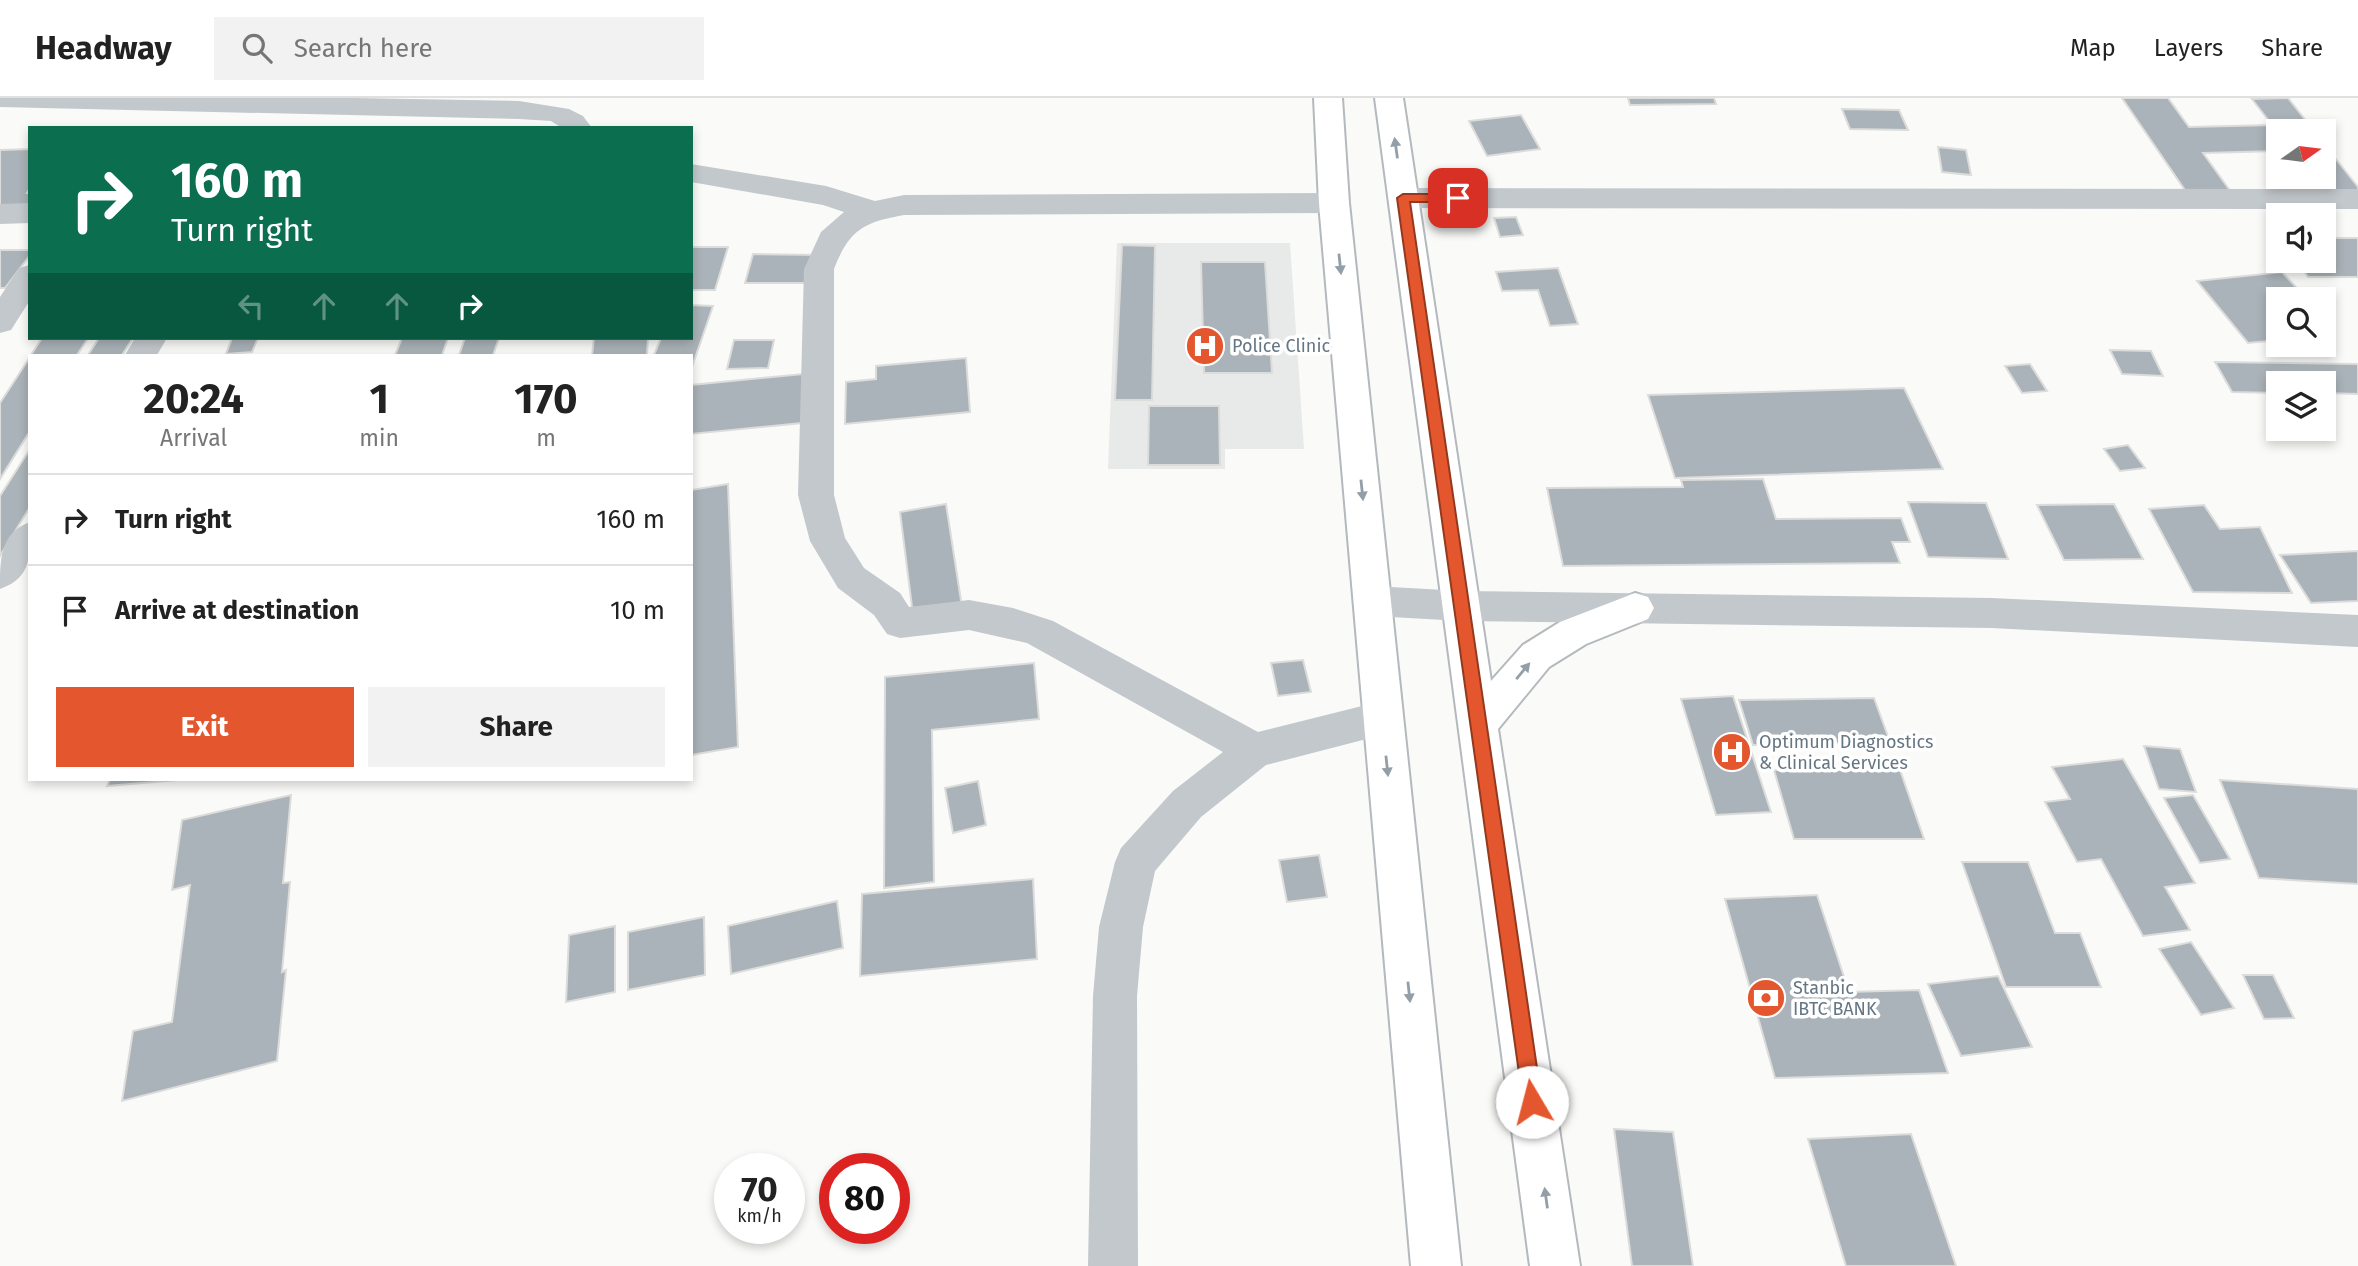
<!DOCTYPE html>
<html lang="en">
<head>
<meta charset="utf-8">
<style>
  :root { --surface:#fff; --page:#f2f2f2; --text:#222; --muted:#767676; --line:#e0e0e0; --accent:#e4572e }
  body { margin:0; font-family:"Fira Sans",sans-serif; background:var(--page); color:var(--text); height:100vh; display:flex; flex-direction:column; font-size:26px; white-space:nowrap }
  * { box-sizing:border-box; margin:0 }
  p { font-size:23px; color:var(--muted) }
  .icon { flex:none; width:38px; height:38px; fill:none; stroke:currentColor; stroke-width:2; stroke-linecap:round; stroke-linejoin:round }
  .map { position:relative; flex:1; overflow:hidden }
  .panel { position:absolute; left:28px; top:256px; width:665px; height:427px; display:flex; flex-direction:column; background:var(--surface); border-radius:0px; box-shadow:0 4px 10px #0003 }
  .panel>* { flex:none }
  .hud { position:absolute; left:28px; top:28px; width:665px; height:214px; border-radius:0px; box-shadow:0 4px 10px #0003; background:#0b6e4f; color:#fff; overflow:hidden }
  .needle { width:46px; rotate:76deg }
  .controls { position:absolute; left:2266px; top:21px; display:grid; gap:14px }
  .controls a { display:grid; place-items:center; width:70px; height:70px; border-radius:0px; background:var(--surface); box-shadow:0 4px 10px #0003; font-size:35px }
  .speed { position:absolute; left:714px; top:1055px; display:flex; gap:14px; font-size:35px; font-weight:700; text-align:center }
  .speed>* { display:grid; place-content:center; width:91px; height:91px; border-radius:50%; background:var(--surface); box-shadow:0 4px 10px #0003; line-height:1 }
  .speed small { font-size:18px; font-weight:400 }
  .speed .limit { border:10px solid #d22; background:#fff; color:#111 }
  .pin { position:absolute; display:grid; place-items:center; width:60px; height:60px; color:#fff; margin:-30px; border-radius:14px; box-shadow:0 4px 10px #0006 }
  .me { position:absolute; width:77px; margin:-38px; rotate:352deg; stroke-linejoin:round; filter:drop-shadow(0 0 5px #0008) }
  .turn { display:flex; align-items:center; gap:24px; height:147px; padding:0 28px; font-size:32px }
  .turn .icon { width:91px; height:91px; stroke-width:2.5 }
  .turn b { display:block; font-size:49px; line-height:60px }
  .lanes { display:flex; align-items:center; height:66px; padding:0 28px; background:#0003; justify-content:center; gap:35px; direction:ltr }
  .lanes .off { opacity:.35 }
  .eta { display:flex; justify-content:space-evenly; align-items:center; height:119px; text-align:center }
  .eta b { font-size:42px; font-weight:700; line-height:49px }
  .button { display:flex; gap:14px; margin-top:auto; padding:14px 28px }
  .button a { flex:1; height:80px; border-radius:0px; background:var(--accent); color:#fff; font-size:28px; font-weight:700; line-height:80px; text-align:center }
  .button a+a { background:var(--page); color:var(--text) }
  ul { padding:0; list-style:none }
  li { display:flex; align-items:center; gap:21px; height:91px; padding:0 28px; border-top:2px solid var(--line) }
  li div { flex:1 }
  li b { display:block; font-size:26px }
  li em { font-style:normal }
  header { display:flex; align-items:center; gap:42px; box-sizing:border-box; height:98px; padding:0 35px; background:var(--surface); border-bottom:2px solid var(--line) }
  header strong { font-size:33px }
  nav { display:flex; gap:38px; margin-inline-start:auto; font-size:24px }
  .search { width:490px; height:63px; background:var(--page); display:flex; align-items:center; gap:18px; box-sizing:border-box; padding:0 24px; border-radius:0px; color:var(--muted); font-size:26px }
  .map>svg:first-child { display:block }
  .built { fill:#e8e9e9 }
  .building { fill:#aab3b9; stroke:#dcdcda; stroke-width:2 }
  .lines { fill:none; stroke-linecap:round; stroke-linejoin:round }
  .highway-casing { stroke:#b4b9bd; stroke-width:4 }
  .minor { fill:#c3c8cc; fill-rule:evenodd }
  .highway { fill:#fff; fill-rule:evenodd }
  .oneway { fill:#939fa8 }
  .route { fill:#e4572e; stroke:#94391e; stroke-width:2 }
  .labels { text-anchor:middle; stroke-width:7; stroke-linejoin:round; paint-order:stroke }
  .poi-label { font-size:18px; fill:#657683; stroke:#fff; text-anchor:start }
</style>
</head>
<body>
<header>
<strong>Headway</strong>
<div class="search"><svg class="icon" aria-label="search" viewBox="0 0 24 24"><circle cx="10" cy="10" r="6"/><path d="M15 15l6 6"/></svg>Search here</div>
<nav><a>Map</a><a>Layers</a><a>Share</a></nav>
</header>
<div class="map">
<svg width="2358" height="1168" viewBox="0 0 2358 1168">
  <rect width="100%" height="100%" fill="#fafaf8"/>
  <!-- built -->
  <polygon class="built" points="1117,145 1290,145 1304,351 1225,351 1225,371 1108,371"/>
  <!-- building -->
  <g class="building">
    <polygon points="1628,0 1714,0 1716,6 1630,7"/>
    <polygon points="2122,0 2168,0 2189,29 2272,27 2252,1 2288,0 2314,33 2278,33 2278,53 2203,55 2231,94 2187,95"/>
    <polygon points="1842,11 1899,12 1908,32 1850,31"/>
    <polygon points="1521,17 1540,51 1487,58 1469,23"/>
    <polygon points="2324,46 2358,89 2358,97 2322,97 2308,79 2324,79"/>
    <polygon points="1938,49 1966,52 1971,77 1942,74"/>
    <polygon points="30,51 30,90 27,95 30,95 30,110 0,110 0,52"/>
    <polygon points="1516,119 1523,137 1500,139 1494,120"/>
    <polygon points="2324,140 2358,140 2358,179 2308,179 2297,163 2324,163"/>
    <polygon points="1122,147 1155,148 1152,302 1115,302"/>
    <polygon points="691,149 728,149 715,192 691,192"/>
    <polygon points="0,152 30,152 30,157 5,190 0,190"/>
    <polygon points="753,156 819,157 813,185 745,185"/>
    <polygon points="1201,164 1265,164 1272,275 1204,275"/>
    <polygon points="1558,170 1578,226 1550,228 1538,192 1502,193 1496,174"/>
    <polygon points="2282,174 2307,201 2278,201 2278,242 2248,245 2197,183"/>
    <polygon points="691,207 713,208 693,266 691,257 654,257 661,240 691,240"/>
    <polygon points="42,240 88,240 77,257 31,257"/>
    <polygon points="99,240 133,240 122,257 88,257"/>
    <polygon points="232,240 258,240 252,254 226,256"/>
    <polygon points="402,240 448,240 442,257 395,257"/>
    <polygon points="465,240 499,240 493,257 459,257"/>
    <polygon points="594,240 648,240 647,257 592,257"/>
    <polygon points="734,242 774,242 768,270 727,271"/>
    <polygon points="2110,252 2151,253 2163,278 2122,276"/>
    <polygon points="30,259 30,333 0,381 0,305"/>
    <polygon points="966,260 970,314 845,326 846,284 876,281 876,268"/>
    <polygon points="2215,264 2358,266 2358,296 2324,295 2324,285 2278,285 2278,295 2232,294"/>
    <polygon points="2030,266 2047,293 2022,295 2005,268"/>
    <polygon points="803,276 802,325 691,336 691,287"/>
    <polygon points="1904,290 1943,371 1675,380 1648,297"/>
    <polygon points="1149,308 1219,308 1220,367 1148,367"/>
    <polygon points="2128,347 2145,370 2120,373 2104,351"/>
    <polygon points="30,351 30,409 0,458 0,398"/>
    <polygon points="1763,381 1776,421 1901,420 1910,444 1892,444 1900,465 1563,468 1547,390 1683,389 1681,382"/>
    <polygon points="728,386 738,649 691,657 691,392"/>
    <polygon points="1908,404 1986,405 2008,461 1928,459"/>
    <polygon points="946,406 962,509 913,517 900,414"/>
    <polygon points="2114,406 2143,461 2064,462 2037,407"/>
    <polygon points="2204,407 2220,431 2260,429 2292,495 2193,494 2149,411"/>
    <polygon points="2358,453 2358,503 2311,505 2280,457"/>
    <polygon points="1303,562 1311,594 1278,598 1271,565"/>
    <polygon points="1034,565 1039,621 932,632 934,784 884,790 885,579"/>
    <polygon points="1733,598 1771,714 1716,717 1681,601"/>
    <polygon points="1874,600 1890,644 1753,647 1739,602"/>
    <polygon points="2144,648 2180,651 2196,694 2159,691"/>
    <polygon points="2123,661 2195,785 2165,789 2190,832 2143,838 2101,761 2077,764 2045,704 2070,701 2052,669"/>
    <polygon points="1774,672 1900,672 1924,741 1794,741"/>
    <polygon points="110,681 189,681 107,688"/>
    <polygon points="2220,682 2358,691 2358,786 2259,780"/>
    <polygon points="978,683 986,727 953,735 945,690"/>
    <polygon points="291,697 283,785 290,784 282,874 286,872 277,963 122,1003 133,933 172,924 190,787 172,792 182,722"/>
    <polygon points="2193,697 2230,761 2200,765 2164,700"/>
    <polygon points="1319,757 1327,799 1287,804 1279,762"/>
    <polygon points="1962,764 2028,764 2055,835 2080,835 2101,889 2006,889"/>
    <polygon points="1033,781 1037,861 860,878 862,796"/>
    <polygon points="1817,797 1849,894 1919,892 1948,975 1775,980 1725,801"/>
    <polygon points="837,803 843,850 731,876 728,828"/>
    <polygon points="704,819 705,877 628,892 628,834"/>
    <polygon points="615,828 615,894 566,904 569,837"/>
    <polygon points="2191,844 2234,910 2201,917 2159,851"/>
    <polygon points="2243,877 2273,877 2294,920 2264,921"/>
    <polygon points="1998,878 2032,949 1961,958 1928,886"/>
    <polygon points="1614,1031 1673,1034 1693,1168 1632,1168"/>
    <polygon points="1911,1036 1956,1168 1846,1168 1808,1041"/>
  </g>
  <g class="lines">
    <!-- highway casing -->
    <g class="highway-casing">
      <g id="highway">
        <polygon points="1314,0 1342,0 1349,105 1461,1168 1411,1168 1319,105"/>
        <polygon points="1375,0 1403,0 1491,583 1523,547 1560,524 1635,495 1648,499 1654,510 1648,521 1586,546 1549,569 1498,631 1580,1168 1530,1168"/>
      </g>
    </g>
    <!-- minor -->
    <g class="minor">
      <polygon points="0,0 354,0 519,3 569,11 583,18 592,30 562,30 551,23 519,21 0,9"/>
      <path d="M691 66 826 88 875 103 904 97 1334 95 1344 98 1349 105 1344 112 1334 115 904 117C864 124 849 132 834 171V397L845 440 864 470 900 495 909 509 969 502 1013 510 1053 523 1258 634 1382 603 1396 608 1402 620 1396 632 1382 637 1266 667 1201 719 1155 773 1143 829 1137 898 1138 1168H1088L1093 898 1099 829 1115 764 1121 750 1173 693 1223 654 1027 545 969 532 900 540 887 536 874 517 838 490 810 443 798 397 804 171 821 134 844 114 823 107 691 84Z"/>
      <polygon points="1403,90 2358,91 2358,111 1403,110 1393,107 1388,100 1393,93"/>
      <polygon points="30,105 30,125 0,126 0,106"/>
      <polygon points="30,167 30,202 11,232 0,235 0,199 19,170"/>
      <polygon points="135,240 167,240 157,257 125,257"/>
      <path d="M30 424C30 454 34 479 0 491 0 461 0 435 30 424Z"/>
      <polygon points="1373,488 1462,493 1992,500 2358,517 2358,549 1992,530 1462,523 1373,518 1360,514 1355,503 1360,492"/>
    </g>
    <!-- highway -->
    <use href="#highway" class="highway"/>
  </g>
  <!-- one-way arrows -->
  <defs><path id="oneway-solid" d="M-6-.8H1V-3.2L6.5 0L1 3.2V.8H-6Z" transform="scale(1.75)"/></defs>
  <g class="oneway">
    <use href="#oneway-solid" transform="translate(1396 50) rotate(-98)"/>
    <use href="#oneway-solid" transform="translate(1340 166) rotate(84)"/>
    <use href="#oneway-solid" transform="translate(1362 392) rotate(84)"/>
    <use href="#oneway-solid" transform="translate(1523 573) rotate(-50)"/>
    <use href="#oneway-solid" transform="translate(1387 668) rotate(84)"/>
    <use href="#oneway-solid" transform="translate(1409 894) rotate(84)"/>
    <use href="#oneway-solid" transform="translate(1546 1100) rotate(-98)"/>
  </g>
  <!-- route -->
  <polygon class="route" points="1403,96 1458,96 1464,100 1458,104 1410,104 1542,1004 1539,1010 1532,1013 1526,1010 1523,1004 1397,100"/>
  <!-- icons -->
  <defs>
    <g id="hospital-disc" transform="scale(2.0125)"><circle r="9.5" fill="#e4572e" stroke="#fff"/><path d="M-5-5h3v3.5h4V-5h3V5h-3V1.5h-4V5h-3Z" fill="#fff"/></g>
    <g id="bank-disc" transform="scale(2.0125)"><circle r="9.5" fill="#e4572e" stroke="#fff"/><path d="M-6-4H6V4H-6ZM0-2.3a2.3 2.3 0 1 0 0 4.6a2.3 2.3 0 1 0 0-4.6Z" fill="#fff"/></g>
  </defs>
  <g fill-rule="evenodd">
    <use href="#hospital-disc" x="1205" y="248"/>
    <use href="#hospital-disc" x="1732" y="654"/>
    <use href="#bank-disc" x="1766" y="900"/>
  </g>
  <g class="labels">
    <!-- poi labels -->
    <g class="poi-label">
      <text x="1232" y="254">Police Clinic</text>
      <text x="1759" y="650">Optimum Diagnostics<tspan x="1759" dy="21">&amp; Clinical Services</tspan></text>
      <text x="1793" y="896">Stanbic<tspan x="1793" dy="21">IBTC BANK</tspan></text>
    </g>
  </g>
</svg>
<div class="controls">
<a><svg class="needle" viewBox="-14 -14 28 28"><path d="M0-13l5 13h-10z" fill="#e53935"/><path d="M0 13l5-13h-10z" fill="#767676"/></svg></a>
<a><svg class="icon" aria-label="sound" viewBox="0 0 24 24"><path d="M4 9h4l5-4v14l-5-4H4zM17 9q2 3 0 6"/></svg></a>
<a><svg class="icon" aria-label="search" viewBox="0 0 24 24"><circle cx="10" cy="10" r="6"/><path d="M15 15l6 6"/></svg></a>
<a><svg class="icon" aria-label="layers" viewBox="0 0 24 24"><path d="M12 4l9 5-9 5-9-5zM3 14l9 5 9-5"/></svg></a>
</div>
<div class="speed"><div>70<small>km/h</small></div><div class="limit">80</div></div>
<div class="pin" style="left:1458px;top:100px;background:#d93025"><svg class="icon" aria-label="arrive" viewBox="0 0 24 24"><path d="M6 21V4h12l-3 4 3 4H6"/></svg></div>
<svg class="me" style="left:1532px;top:1004px" viewBox="-20 -20 40 40"><circle r="19" fill="#fff"/><path d="M0-13L10 11 0 6-10 11z" fill="#e4572e"/></svg>
<div class="hud">
<div class="turn"><svg class="icon" aria-label="right" viewBox="0 0 24 24"><path d="M7 20v-9h11M14 6l5 5-5 5"/></svg><div><b>160 m</b>Turn right</div></div>
<div class="lanes"><svg class="icon off" aria-label="left" viewBox="0 0 24 24"><path d="M17 20v-9H6M10 6l-5 5 5 5"/></svg><svg class="icon off" aria-label="ahead" viewBox="0 0 24 24"><path d="M12 20V5M6 11l6-6 6 6"/></svg><svg class="icon off" aria-label="ahead" viewBox="0 0 24 24"><path d="M12 20V5M6 11l6-6 6 6"/></svg><svg class="icon" aria-label="right" viewBox="0 0 24 24"><path d="M7 20v-9h11M14 6l5 5-5 5"/></svg></div>
</div>
<section class="panel">
<div class="eta">
<div><b>20:24</b><p>Arrival</p></div>
<div><b>1</b><p>min</p></div>
<div><b>170</b><p>m</p></div>
</div>
<ul>
<li><svg class="icon" aria-label="right" viewBox="0 0 24 24"><path d="M7 20v-9h11M14 6l5 5-5 5"/></svg><div><b>Turn right</b></div><em>160 m</em></li>
<li><svg class="icon" aria-label="arrive" viewBox="0 0 24 24"><path d="M6 21V4h12l-3 4 3 4H6"/></svg><div><b>Arrive at destination</b></div><em>10 m</em></li>
</ul>
<div class="button"><a>Exit</a><a>Share</a></div>
</section>
</div>
</body>
</html>
